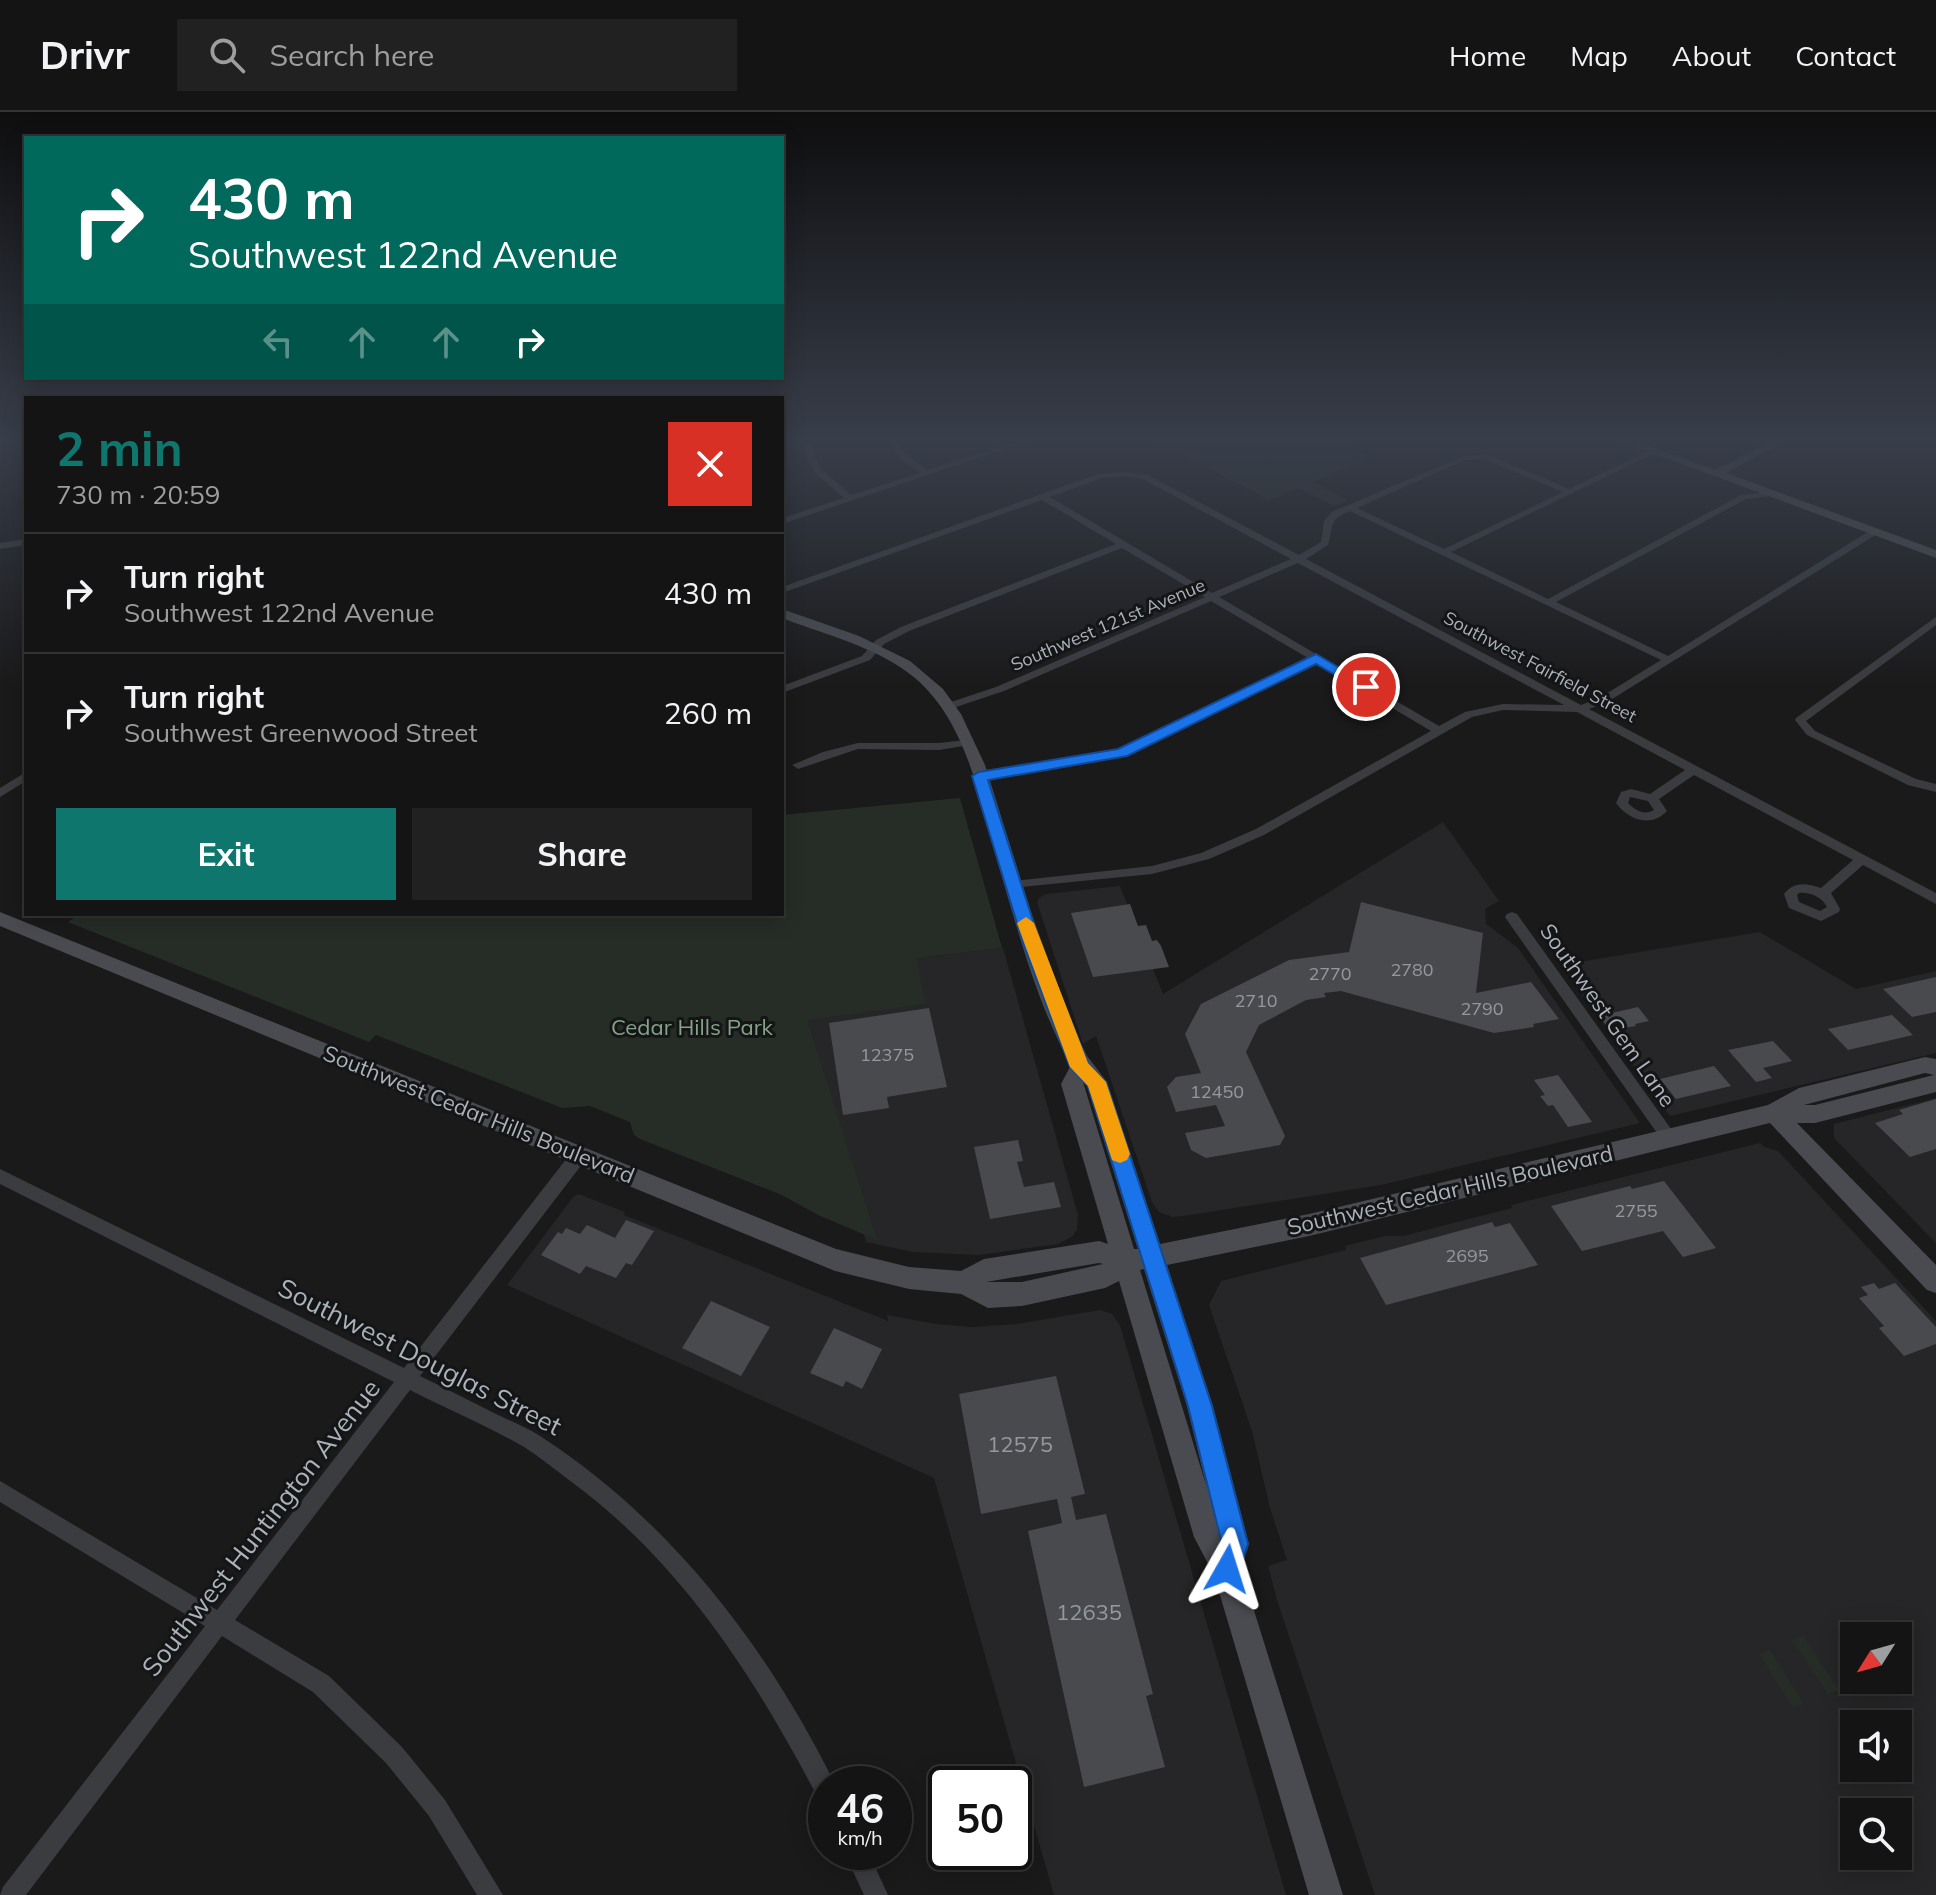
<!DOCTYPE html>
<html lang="en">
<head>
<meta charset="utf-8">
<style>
  :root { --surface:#141414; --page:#212122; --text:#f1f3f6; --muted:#9d9ea0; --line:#333334; --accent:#0f766e }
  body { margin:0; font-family:Mulish,sans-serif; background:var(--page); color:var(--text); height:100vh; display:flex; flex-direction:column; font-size:30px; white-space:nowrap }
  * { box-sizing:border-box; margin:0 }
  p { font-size:26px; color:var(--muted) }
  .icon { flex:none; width:44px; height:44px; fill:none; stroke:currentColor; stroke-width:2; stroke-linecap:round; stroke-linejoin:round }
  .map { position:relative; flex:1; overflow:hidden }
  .side { position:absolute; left:24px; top:284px; width:760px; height:520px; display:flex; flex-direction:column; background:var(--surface); border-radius:0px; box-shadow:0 4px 20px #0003,0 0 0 2px var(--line) }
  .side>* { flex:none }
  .hud { position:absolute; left:24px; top:24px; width:760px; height:244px; border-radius:0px; box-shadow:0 4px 20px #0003,0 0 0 2px var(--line); background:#00695c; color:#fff; overflow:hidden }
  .needle { width:52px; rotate:233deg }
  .tools { position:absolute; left:1840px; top:1510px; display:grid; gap:16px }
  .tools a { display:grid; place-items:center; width:72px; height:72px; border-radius:0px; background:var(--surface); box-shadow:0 4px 20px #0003,0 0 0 2px var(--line); font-size:40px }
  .speed { position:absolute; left:808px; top:1654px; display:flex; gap:16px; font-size:40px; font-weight:700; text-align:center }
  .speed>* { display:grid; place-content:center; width:104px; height:104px; border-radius:50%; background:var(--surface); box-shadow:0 4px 20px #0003,0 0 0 2px var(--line); line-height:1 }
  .speed small { font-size:20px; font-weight:400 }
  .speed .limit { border:4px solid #111; border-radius:12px; background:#fff; color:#111 }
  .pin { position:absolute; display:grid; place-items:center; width:68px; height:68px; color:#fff; margin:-34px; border:4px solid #fff; border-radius:50%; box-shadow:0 2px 8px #0007 }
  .me { position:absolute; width:88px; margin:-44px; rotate:6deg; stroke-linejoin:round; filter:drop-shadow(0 0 6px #0008) }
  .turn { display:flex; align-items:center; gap:28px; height:168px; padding:0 32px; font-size:36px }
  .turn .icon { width:104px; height:104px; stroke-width:2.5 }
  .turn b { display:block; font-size:56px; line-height:68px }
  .lanes { display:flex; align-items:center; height:76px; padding:0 32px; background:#0003; justify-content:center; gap:40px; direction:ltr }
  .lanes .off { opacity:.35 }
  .round { display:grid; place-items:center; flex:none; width:84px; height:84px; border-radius:0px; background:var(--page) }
  .headline { display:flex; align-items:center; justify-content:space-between; height:136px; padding:0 32px }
  h1 { font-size:48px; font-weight:700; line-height:60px; color:var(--accent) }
  .primary-button { display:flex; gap:16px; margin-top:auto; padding:16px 32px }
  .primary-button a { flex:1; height:92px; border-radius:0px; background:var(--accent); color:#fff; font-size:32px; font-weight:700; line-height:92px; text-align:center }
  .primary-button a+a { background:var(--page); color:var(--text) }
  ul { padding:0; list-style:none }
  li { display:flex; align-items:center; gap:24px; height:120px; padding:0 32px; border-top:2px solid var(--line) }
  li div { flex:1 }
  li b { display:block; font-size:30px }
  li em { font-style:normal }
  header { display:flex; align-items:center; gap:48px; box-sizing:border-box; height:112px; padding:0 40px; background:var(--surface); border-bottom:2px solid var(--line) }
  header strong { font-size:38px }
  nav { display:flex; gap:44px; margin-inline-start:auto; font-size:28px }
  .search { width:560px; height:72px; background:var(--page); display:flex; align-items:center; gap:20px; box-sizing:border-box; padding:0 28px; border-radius:0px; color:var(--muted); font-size:30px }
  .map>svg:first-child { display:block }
  .built { fill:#262628; fill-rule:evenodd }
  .green { fill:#262d26 }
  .building { fill:#494a4e }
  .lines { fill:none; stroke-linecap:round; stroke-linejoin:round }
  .street { fill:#3b3c40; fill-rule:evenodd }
  .secondary { fill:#494b50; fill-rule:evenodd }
  .route { fill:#1a73e8; stroke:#114b97; stroke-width:2 }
  .slow { fill:#f59e0b }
  .labels { text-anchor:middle; stroke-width:6; stroke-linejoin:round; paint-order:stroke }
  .far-street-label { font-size:18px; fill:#adb2ba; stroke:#141516 }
  .number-label { font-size:18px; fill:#94989f }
  .street-label { font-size:22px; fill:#adb2ba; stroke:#141516 }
  .park-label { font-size:22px; fill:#86a287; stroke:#141516 }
  .near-number-label { font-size:22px; fill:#94989f }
  .near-street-label { font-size:26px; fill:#adb2ba; stroke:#141516 }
</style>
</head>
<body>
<header>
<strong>Drivr</strong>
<div class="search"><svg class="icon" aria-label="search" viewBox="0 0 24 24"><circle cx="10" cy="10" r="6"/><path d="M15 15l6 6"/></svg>Search here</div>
<nav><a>Home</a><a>Map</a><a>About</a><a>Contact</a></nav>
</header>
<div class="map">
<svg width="1936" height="1783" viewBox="0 0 1936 1783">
  <rect width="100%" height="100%" fill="#1a1a1b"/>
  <!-- built -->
  <g class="built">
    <polygon points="1443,710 1499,789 1485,797 1486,812 1518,836 1640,1011 1381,1073 1183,1104 1173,1105 1159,1100 1152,1090 1096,924 1083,932 1037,790 1039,786 1046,782 1120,774 1163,882"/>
    <polygon points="1760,820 1856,877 1936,859 1936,941 1670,1004 1561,853"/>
    <polygon points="1003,836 1078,1103 1077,1117 1073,1124 1058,1132 979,1143 913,1140 866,1130 802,904 925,892 915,846"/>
    <polygon points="1936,986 1936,1131 1834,1026 1834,1012"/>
    <path d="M1760 1031 1764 1035 1778 1039 1936 1209V1783H1375L1277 1488 1268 1454 1287 1448 1270 1396 1252 1319 1209 1193 1221 1169 1346 1138 1345 1134 1386 1124H1403L1512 1096 1511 1093ZM1854 1524H1898V1568H1854ZM1854 1612H1898V1656H1854ZM1854 1700H1898V1744H1854Z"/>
    <polygon points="579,1082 625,1100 624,1103 888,1209 887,1203 936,1212 973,1215 1017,1212 1100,1198 1112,1202 1120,1213 1286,1783 1054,1783 934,1366 507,1173 573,1085"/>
  </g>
  <!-- green -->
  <g class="green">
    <polygon points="1149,325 1325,325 1372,345 1312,370 1348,388 1335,394 1298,376 1269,388"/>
    <polygon points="960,686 1002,836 916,846 926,892 807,908 877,1128 818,1103 782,1083 640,1027 634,1023 630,1010 590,994 562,996 376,923 369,930 68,810 79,802 782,802 782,703"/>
    <polygon points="1803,1524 1839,1578 1828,1582 1792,1528"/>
    <polygon points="1770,1538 1804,1592 1793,1596 1759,1542"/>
  </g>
  <!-- building -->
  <g class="building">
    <polygon points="1361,790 1483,821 1476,881 1531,870 1559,907 1533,912 1534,915 1494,921 1341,879 1324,881 1326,885 1306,888 1259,913 1246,940 1285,1024 1280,1033 1206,1046 1191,1038 1185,1021 1225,1014 1216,993 1176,1000 1167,975 1176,965 1201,961 1185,922 1201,892 1289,848 1349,840"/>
    <polygon points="1130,792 1138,814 1146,813 1152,829 1157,828 1161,834 1169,855 1093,865 1071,801"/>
    <polygon points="1936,865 1936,900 1912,905 1883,877"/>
    <polygon points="1638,895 1649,909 1635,912 1636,914 1610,918 1599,904"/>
    <polygon points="929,896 947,975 887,985 889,996 843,1003 829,911"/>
    <polygon points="1892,903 1913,923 1848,938 1828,917"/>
    <polygon points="1773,929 1792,949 1763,956 1772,966 1756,970 1728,938"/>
    <polygon points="1714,954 1731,974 1676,987 1660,967"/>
    <polygon points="1558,963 1592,1010 1568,1015 1553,993 1548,994 1540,984 1545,983 1534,968"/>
    <polygon points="1936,987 1936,1037 1910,1045 1875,1011 1903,1002 1899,998"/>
    <polygon points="1018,1028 1023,1049 1017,1050 1024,1075 1054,1070 1061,1095 990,1107 974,1035"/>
    <polygon points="1664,1069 1716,1136 1683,1145 1663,1119 1582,1139 1551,1094 1630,1074 1632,1077"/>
    <polygon points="626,1108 654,1119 632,1153 626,1151 616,1166 586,1154 580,1162 541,1143 558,1120 562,1122 566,1116 580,1122 587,1113 615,1126"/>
    <polygon points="1492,1110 1495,1115 1510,1111 1538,1153 1386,1193 1360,1146"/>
    <polygon points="1874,1171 1879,1177 1895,1171 1936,1215 1936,1232 1904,1244 1879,1216 1884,1214 1859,1186 1868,1183 1861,1175"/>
    <polygon points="711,1189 770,1215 741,1264 682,1236"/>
    <polygon points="834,1216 882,1237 862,1277 846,1269 843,1275 810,1261"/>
    <polygon points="1056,1264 1085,1382 1071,1385 1076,1408 1106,1402 1153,1582 1146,1584 1165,1655 1084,1675 1028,1419 1062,1411 1057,1387 981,1402 959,1282"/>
  </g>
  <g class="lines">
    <!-- street -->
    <g class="street">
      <polygon points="798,325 806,325 821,357 851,383 920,361 900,347 886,325 894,325 906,343 927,358 1031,325 1041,325 782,412 782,406 844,386 814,360"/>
      <path d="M1650 338 1657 340 1451 440 1548 487 1741 383 1772 380V384L1746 387 1556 490 1668 544 1871 418H1877V422L1609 589 1589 597 1936 781V792L1863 753 1831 781 1840 797 1839 800 1821 809 1789 796 1784 782C1794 769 1806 771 1821 776L1853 748 1694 663 1659 687 1667 699C1651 716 1628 708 1616 691L1621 680 1631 677 1650 682 1685 658 1577 600 1503 598 1472 605 1264 723 1209 747 1152 762 1010 776 1008 773 1014 769 1152 754 1201 741 1256 717 1431 619 1315 550 1126 643 975 667 973 664 979 660 1119 638 1308 546 1211 489 1004 579 953 596H945V592L996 575 1205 485 1122 436 909 519 884 532 870 548 782 581V574L862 544 876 528 901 515 1116 432 1042 388 782 481V475L1098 362 1125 360 1148 363 1299 443 1321 430 1324 409 1332 400 1464 344 1488 343 1569 377ZM1484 347 1563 380 1444 437 1357 396 1465 348ZM1125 364 1143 367 1291 447 1212 481 1050 385 1102 366ZM1350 399 1661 548 1601 585 1581 593 1306 447 1328 433C1334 413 1328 408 1350 399ZM1298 451 1564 593 1503 592 1465 600 1439 614 1219 485ZM1630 685 1648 689 1654 698C1644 704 1635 698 1628 691ZM1799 781C1810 780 1822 785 1827 795L1820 799 1799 790 1797 783Z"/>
      <polygon points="26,427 26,433 0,437 0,431"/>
      <polygon points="1936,505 1936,513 1806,609 1815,619 1916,667 1936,672 1936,680 1908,673 1807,623 1795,608 1796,606"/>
      <polygon points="966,628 970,629 970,633 939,638 858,637 798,657 792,653 823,640 858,631 939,631"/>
      <polygon points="26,660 26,669 0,685 0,676"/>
      <polygon points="1512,800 1517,802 1674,1021 1677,1026 1674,1031 1669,1033 1664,1031 1507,808 1505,805 1507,802"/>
      <path d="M580 1035 586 1037 588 1042 586 1047 420 1264C446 1277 471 1289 496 1302 511 1309 526 1315 540 1324 671 1409 766 1533 835 1672H826V1689L818 1686C754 1564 681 1450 569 1368 554 1357 540 1345 524 1335 488 1314 447 1297 410 1278L235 1508 329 1564 402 1635 445 1688 503 1783H477L429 1704 386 1651 313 1580 222 1524 26 1783H0L3 1775 205 1514 0 1390V1369L217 1498 394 1270 0 1072V1057L404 1256 574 1037Z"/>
      <polygon points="844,1740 868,1740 888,1783 864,1783"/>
    </g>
    <!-- secondary -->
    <g class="secondary">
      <polygon points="1609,325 1624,325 1715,358 1779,325 1792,325 1726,361 1936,438 1936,446"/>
      <path d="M782 497 859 524 910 549 943 577 961 602 985 653 1032 803 1072 913 1087 944 1107 970 1160 1132 1309 1102 1768 993 1799 976 1925 945 1936 947V980L1815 1011H1797L1936 1153V1181L1927 1178 1770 1011 1309 1124 1167 1153 1213 1294 1249 1432 1241 1457 1343 1783H1309L1214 1463 1194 1425 1119 1169 1105 1176 1022 1194 988 1196 961 1182 909 1177 835 1159 0 814V800L836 1137 909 1155 961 1159 984 1147 1099 1129 1108 1132 1061 972 1071 953C1038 894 1019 823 1000 758 981 694 969 612 915 566 878 535 826 523 782 506ZM1925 961 1934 963 1815 993H1804ZM1083 970 1087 974 1138 1137H1134ZM1099 1151 1103 1152 1022 1170H986ZM1144 1157 1187 1294 1207 1376 1140 1158Z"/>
    </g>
  </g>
  <!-- sky -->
  <linearGradient id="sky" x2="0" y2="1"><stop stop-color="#0e0e0f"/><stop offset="0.57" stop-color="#383e4a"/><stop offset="1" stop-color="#383e4a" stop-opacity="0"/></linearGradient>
  <rect width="1936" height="574" fill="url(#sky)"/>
  <!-- route -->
  <polygon class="route" points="1316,542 1372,575 1361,578 1316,552 1127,644 988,668 1041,834 1088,951 1106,970 1212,1294 1248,1432 1237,1466 1227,1470 1218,1466 1214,1457 1222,1432 1188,1294 1088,974 1070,955 1024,834 972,664 979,660 1118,637"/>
  <!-- slow -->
  <polygon class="slow" points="1026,805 1034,811 1088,951 1106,970 1130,1042 1127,1048 1120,1051 1112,1048 1088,974 1070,955 1017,811"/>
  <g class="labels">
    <!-- far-street labels -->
    <g class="far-street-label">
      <text transform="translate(1108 513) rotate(-23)" y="6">Southwest 121st Avenue</text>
      <text transform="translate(1540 555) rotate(28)" y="6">Southwest Fairfield Street</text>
    </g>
    <!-- number labels -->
    <g class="number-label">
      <text x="1412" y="864">2780</text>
      <text x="1330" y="868">2770</text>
      <text x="1256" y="895">2710</text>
      <text x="1482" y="903">2790</text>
      <text x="887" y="949">12375</text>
      <text x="1217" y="986">12450</text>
      <text x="1636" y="1105">2755</text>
      <text x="1467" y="1150">2695</text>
    </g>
    <!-- street labels -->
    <g class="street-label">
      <text transform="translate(1608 903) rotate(55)" y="8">Southwest Gem Lane</text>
      <text transform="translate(479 1002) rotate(22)" y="8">Southwest Cedar Hills Boulevard</text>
      <text transform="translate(1450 1078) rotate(-13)" y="8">Southwest Cedar Hills Boulevard</text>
    </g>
    <!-- park labels -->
    <g class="park-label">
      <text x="692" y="923">Cedar Hills Park</text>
    </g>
    <!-- near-number labels -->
    <g class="near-number-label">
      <text x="1020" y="1340">12575</text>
      <text x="1089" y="1508">12635</text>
    </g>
    <!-- near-street labels -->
    <g class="near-street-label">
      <text transform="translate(420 1245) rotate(27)" y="9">Southwest Douglas Street</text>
      <text transform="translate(261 1416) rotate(-52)" y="9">Southwest Huntington Avenue</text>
    </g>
  </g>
</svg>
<div class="tools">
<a><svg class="needle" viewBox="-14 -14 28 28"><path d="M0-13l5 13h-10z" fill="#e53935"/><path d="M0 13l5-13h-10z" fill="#9d9ea0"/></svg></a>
<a><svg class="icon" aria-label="sound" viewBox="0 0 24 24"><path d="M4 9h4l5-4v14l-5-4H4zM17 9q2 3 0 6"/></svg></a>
<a><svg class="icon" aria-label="search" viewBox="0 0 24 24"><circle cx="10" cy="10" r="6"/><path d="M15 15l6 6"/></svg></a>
</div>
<div class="speed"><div>46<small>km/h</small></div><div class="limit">50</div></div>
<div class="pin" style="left:1366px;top:575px;background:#d93025"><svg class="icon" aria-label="arrive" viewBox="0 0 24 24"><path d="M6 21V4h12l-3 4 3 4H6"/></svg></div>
<svg class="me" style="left:1227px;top:1457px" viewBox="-20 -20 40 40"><path d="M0-17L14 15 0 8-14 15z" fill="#1a73e8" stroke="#fff" stroke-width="4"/></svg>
<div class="hud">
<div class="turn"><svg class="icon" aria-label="right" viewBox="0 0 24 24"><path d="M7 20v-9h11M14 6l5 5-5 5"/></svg><div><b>430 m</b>Southwest 122nd Avenue</div></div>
<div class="lanes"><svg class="icon off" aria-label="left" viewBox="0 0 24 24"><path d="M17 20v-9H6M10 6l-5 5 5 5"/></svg><svg class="icon off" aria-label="ahead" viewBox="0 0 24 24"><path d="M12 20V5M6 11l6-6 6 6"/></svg><svg class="icon off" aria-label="ahead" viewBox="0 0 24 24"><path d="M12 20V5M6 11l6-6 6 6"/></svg><svg class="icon" aria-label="right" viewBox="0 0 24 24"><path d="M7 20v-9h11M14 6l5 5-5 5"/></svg></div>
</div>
<section class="side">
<div class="headline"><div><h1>2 min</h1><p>730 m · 20:59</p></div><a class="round" style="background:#d93025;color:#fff"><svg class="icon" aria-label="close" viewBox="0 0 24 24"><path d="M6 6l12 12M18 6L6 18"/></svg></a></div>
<ul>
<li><svg class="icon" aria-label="right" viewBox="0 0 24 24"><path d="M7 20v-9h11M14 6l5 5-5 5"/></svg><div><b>Turn right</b><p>Southwest 122nd Avenue</p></div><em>430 m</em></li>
<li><svg class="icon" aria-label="right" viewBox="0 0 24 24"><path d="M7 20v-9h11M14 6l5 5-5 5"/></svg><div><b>Turn right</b><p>Southwest Greenwood Street</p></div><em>260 m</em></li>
</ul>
<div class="primary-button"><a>Exit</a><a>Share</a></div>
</section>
</div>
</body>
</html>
